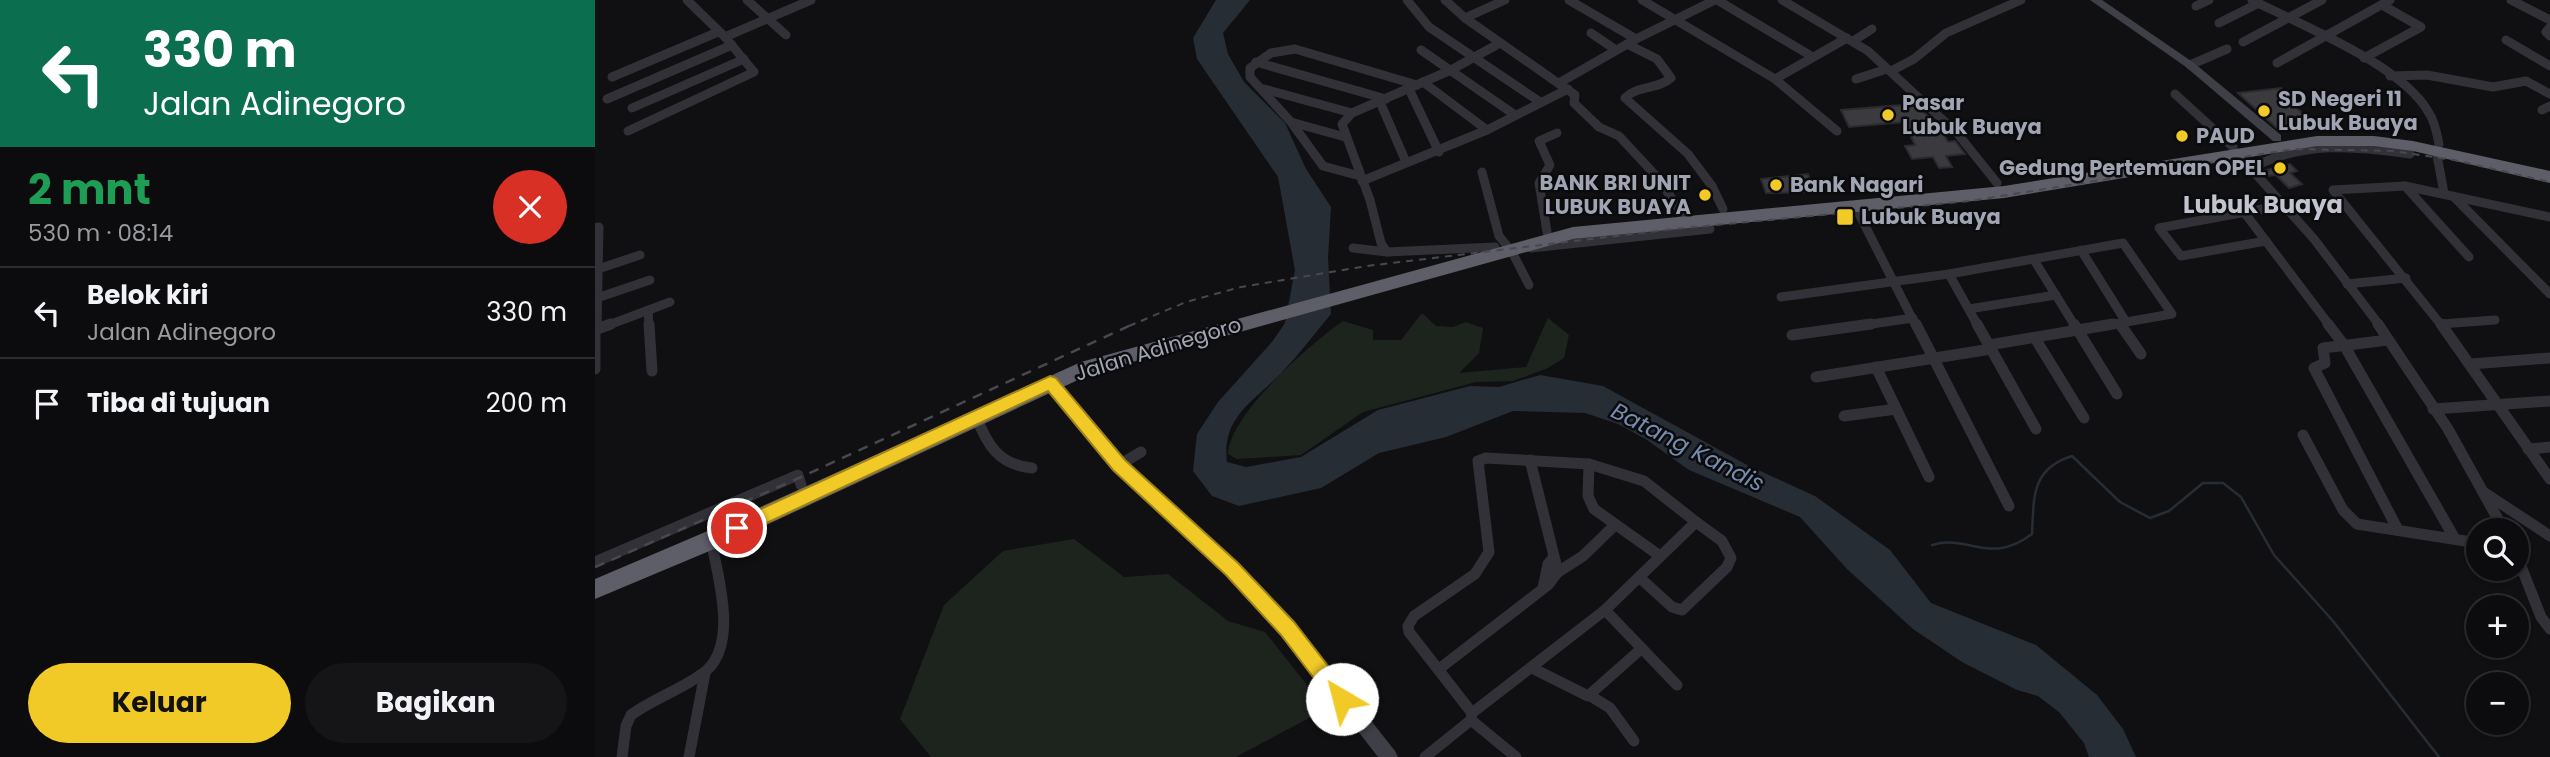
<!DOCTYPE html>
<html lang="id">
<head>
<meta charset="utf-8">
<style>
  :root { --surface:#0c0c0e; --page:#151517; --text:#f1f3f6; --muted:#9a9b9e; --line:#2c2c2e; --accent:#f2ca28 }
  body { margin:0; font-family:Poppins,sans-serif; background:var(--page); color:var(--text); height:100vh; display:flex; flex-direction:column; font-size:26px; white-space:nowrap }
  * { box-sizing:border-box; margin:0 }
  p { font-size:23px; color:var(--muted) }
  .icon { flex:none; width:38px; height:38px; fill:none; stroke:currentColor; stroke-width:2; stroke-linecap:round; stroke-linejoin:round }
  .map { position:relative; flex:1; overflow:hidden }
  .details { display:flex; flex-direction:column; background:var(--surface); width:595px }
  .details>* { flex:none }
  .hud { background:#0b6e4f; color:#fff; overflow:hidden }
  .tools { position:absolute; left:1871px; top:518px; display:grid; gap:14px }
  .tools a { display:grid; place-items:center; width:63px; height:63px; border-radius:50%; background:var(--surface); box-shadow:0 2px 5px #0004,0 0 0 2px var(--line); font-size:35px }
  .pin { position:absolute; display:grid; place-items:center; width:60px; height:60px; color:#fff; margin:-30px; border:4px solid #fff; border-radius:50%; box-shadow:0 2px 7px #0007 }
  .me { position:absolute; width:77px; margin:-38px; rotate:323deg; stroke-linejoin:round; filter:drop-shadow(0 0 5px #0008) }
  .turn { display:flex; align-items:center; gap:24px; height:147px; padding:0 28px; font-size:32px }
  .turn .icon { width:91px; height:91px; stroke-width:2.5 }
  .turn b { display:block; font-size:49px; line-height:60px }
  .round { display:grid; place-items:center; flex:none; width:74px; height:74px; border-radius:37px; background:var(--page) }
  .head { display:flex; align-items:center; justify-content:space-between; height:119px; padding:0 28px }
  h1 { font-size:42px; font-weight:700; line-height:52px; color:#1e9e55 }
  .primary-button { display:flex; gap:14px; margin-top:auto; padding:14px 28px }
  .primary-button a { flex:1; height:80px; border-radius:42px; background:var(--accent); color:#111; font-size:28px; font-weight:700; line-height:80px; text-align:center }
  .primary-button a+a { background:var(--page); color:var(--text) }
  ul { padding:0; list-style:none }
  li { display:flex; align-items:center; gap:21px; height:91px; padding:0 28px; border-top:2px solid var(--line) }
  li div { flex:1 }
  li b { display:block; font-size:26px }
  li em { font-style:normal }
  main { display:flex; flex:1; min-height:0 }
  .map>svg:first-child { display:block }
  .green { fill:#1d241e }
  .water { fill:#272d35 }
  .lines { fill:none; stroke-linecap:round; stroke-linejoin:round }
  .stream { stroke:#272d35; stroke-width:2.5 }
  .building { fill:#3a3a3f; stroke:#2b2a2e; stroke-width:2 }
  .street-far1 { stroke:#313137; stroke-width:9 }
  .street { stroke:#313137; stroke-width:11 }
  .secondary { fill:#3f4047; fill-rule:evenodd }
  .highway { fill:#5d5e68; fill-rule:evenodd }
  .rail-far1 { stroke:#484950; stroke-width:2; stroke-dasharray:7 6; stroke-linecap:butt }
  .rail { stroke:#484950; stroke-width:2.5; stroke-dasharray:10 8; stroke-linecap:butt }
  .route { fill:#f2ca28; stroke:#9d831a; stroke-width:2 }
  .poi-dot { fill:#f2ca28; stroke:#0b0b0d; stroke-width:2.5 }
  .labels { text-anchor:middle; stroke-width:5; stroke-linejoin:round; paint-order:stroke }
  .poi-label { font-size:21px; font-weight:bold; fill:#a1a4b3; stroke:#0b0b0d; text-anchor:start }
  .street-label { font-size:21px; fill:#a1a4b3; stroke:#0b0b0d }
  .water-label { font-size:23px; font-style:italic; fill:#778daf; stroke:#0b0b0d }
  .quarter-label { font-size:24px; font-weight:bold; fill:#c2c4cf; stroke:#0b0b0d }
</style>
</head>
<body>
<main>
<section class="details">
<div class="hud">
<div class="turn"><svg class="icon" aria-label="left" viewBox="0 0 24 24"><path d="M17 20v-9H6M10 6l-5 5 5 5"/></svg><div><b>330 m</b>Jalan Adinegoro</div></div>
</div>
<div class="head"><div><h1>2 mnt</h1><p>530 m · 08:14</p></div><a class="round" style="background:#d93025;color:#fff"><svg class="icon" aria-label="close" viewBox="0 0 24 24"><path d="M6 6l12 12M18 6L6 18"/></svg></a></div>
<ul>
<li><svg class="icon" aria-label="left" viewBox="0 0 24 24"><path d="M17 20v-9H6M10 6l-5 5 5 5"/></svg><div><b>Belok kiri</b><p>Jalan Adinegoro</p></div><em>330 m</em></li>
<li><svg class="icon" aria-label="arrive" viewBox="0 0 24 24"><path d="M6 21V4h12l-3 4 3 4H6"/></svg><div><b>Tiba di tujuan</b></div><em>200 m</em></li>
</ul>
<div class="primary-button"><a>Keluar</a><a>Bagikan</a></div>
</section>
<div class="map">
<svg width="1955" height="757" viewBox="0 0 1955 757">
  <rect width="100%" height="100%" fill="#101012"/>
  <!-- green -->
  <g class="green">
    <path d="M827 313 841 326 858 327 871 322 888 328 884 353 864 373 931 367 953 318 974 335 969 358 953 368 918 381 881 382 768 412 706 455 642 459 633 454C635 414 715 344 748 321L778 330V340H806Z"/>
    <polygon points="479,539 529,577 573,574 633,621 670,632 731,709 641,757 336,757 305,719 349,605 408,551"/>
  </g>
  <!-- water -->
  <path class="water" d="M621 0H655L628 33 633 54 649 82 690 123 711 169 736 207 733 258 736 314C720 333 706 352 690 369 662 400 626 415 632 462L651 467 706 457 783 410 875 386 904 387 945 375 1008 386 1152 465 1220 496 1295 550 1336 603 1441 645 1502 695 1528 729 1541 757H1494L1489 743 1464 712 1443 696 1422 690 1367 662 1318 629 1252 569 1205 517 1094 470 1052 440 1023 424 990 413 918 411 851 437 784 453 726 488 644 506 617 496 598 471 602 434 623 402 677 342 690 323 700 270 683 177 602 59 598 38Z"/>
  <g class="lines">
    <!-- stream -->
    <path class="stream" d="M1337 545C1375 534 1394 566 1437 534 1439 497 1436 469 1477 456L1525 502 1555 518 1574 511 1608 483H1628L1646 497 1679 555 1738 621 1844 757"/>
  </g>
  <!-- building -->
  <g class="building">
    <polygon points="1686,88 1691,96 1719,126 1684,130 1643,93"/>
    <polygon points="1320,104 1345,127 1353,142 1360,141 1370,154 1351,156 1357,167 1344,168 1338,157 1317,159 1310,146 1320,145 1309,122 1254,127 1246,110"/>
    <polygon points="1695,164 1702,171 1695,173 1707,184 1694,188 1681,175 1673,176 1668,171"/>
    <polygon points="1213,174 1220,192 1171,193 1166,179"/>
  </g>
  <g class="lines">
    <!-- street-far1 -->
    <g class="street-far1">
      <polyline points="152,0 191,35"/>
      <polyline points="812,0 834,27 945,102"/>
      <polyline points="850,0 870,18 980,95 979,103 1004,127 1024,136 1064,179 1087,214"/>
      <polyline points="974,0 1041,39"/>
      <polyline points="1047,0 1180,79 1242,131"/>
      <polyline points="1122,0 1218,57"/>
      <polyline points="1187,0 1273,51 1362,133 1402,183"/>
      <path d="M1657 0C1706 25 1808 65 1834 113 1840 122 1842 134 1844 144"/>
      <polyline points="1916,0 1955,20"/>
      <polyline points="1601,6 1614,0"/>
      <polyline points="870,18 910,0"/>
      <polyline points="1624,23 1664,3"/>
      <polyline points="1955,27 1951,32 1955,36"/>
      <polyline points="996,33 1021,50"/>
      <polyline points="130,37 216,0"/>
      <polyline points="1911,40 1955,66"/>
      <polyline points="1258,41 1277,29"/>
      <polyline points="1648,42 1727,0"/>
      <path d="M1032 44 1062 59 1076 78C1062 90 1043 85 1030 98L1093 154 1117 186 1128 209"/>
      <polyline points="826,50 920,115"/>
      <polyline points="1769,58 1826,27 1787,5"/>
      <polyline points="661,62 791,99"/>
      <polyline points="1682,63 1795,0"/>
      <polyline points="1595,65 1632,49"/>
      <polyline points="1296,71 1319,59 1351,33 1426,0"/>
      <polyline points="1795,76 1832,75 1898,87 1931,81 1955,94"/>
      <polyline points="17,77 123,32"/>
      <polyline points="1180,79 1252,38"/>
      <polyline points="1261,79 1292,69"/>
      <polyline points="828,82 892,130"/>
      <polyline points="964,83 1041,39 1120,0"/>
      <polyline points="669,89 757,113"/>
      <polyline points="814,89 844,152"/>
      <polyline points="1580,94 1638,147"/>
      <polyline points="12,99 137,45"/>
      <polyline points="785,102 811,162"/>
      <polyline points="37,108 149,59"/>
      <polyline points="1947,110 1955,106"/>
      <polyline points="696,122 728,166 765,176"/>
      <polyline points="33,131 159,72 130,37 92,0"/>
      <polyline points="750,137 696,122 655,77 655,68 676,53 700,49 822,85"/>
      <polyline points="1841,150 1849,193"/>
      <polyline points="1642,153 1719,239 1785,326"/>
      <path d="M1657 168C1707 141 1761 146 1815 154"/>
      <polyline points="887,172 904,236 917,252 934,285"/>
      <polyline points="767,181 892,130 973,89"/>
      <polyline points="1810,186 1874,257"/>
      <polyline points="1858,196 1955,294"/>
      <polyline points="1261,208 1321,326"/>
      <polyline points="1649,212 1735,326"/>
      <polyline points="0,228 4,227 2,326"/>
      <polyline points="952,232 944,183 955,165 944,141 962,133"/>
      <polyline points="1671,241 1586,256 1564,228 1689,205"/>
      <polyline points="900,247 792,252 786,243 775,200 747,124 757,113 856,70 905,43"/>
      <polyline points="758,248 792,252"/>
      <polyline points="936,248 1115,229"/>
      <polyline points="1486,250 1531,322"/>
      <polyline points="1439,260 1480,326"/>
      <polyline points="3,269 45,255"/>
      <polyline points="1354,274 1383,326"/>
      <polyline points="1752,284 1811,278"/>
      <polyline points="1186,297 1354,274 1528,243 1577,314 1508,326"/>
      <polyline points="2,298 55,280"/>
      <polyline points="1374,309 1461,295"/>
      <polyline points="53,310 54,326"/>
      <polyline points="1524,323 1526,326"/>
      <polyline points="1846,324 1900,320"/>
      <polyline points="11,326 75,302"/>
      <polyline points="1263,326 1318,318"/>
      <polyline points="1847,326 1738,190 1810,186 1955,217"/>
    </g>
    <!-- street -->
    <g class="street">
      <polyline points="2,324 2,329 16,324"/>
      <polyline points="54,324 57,371"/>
      <polyline points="1321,324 1414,506"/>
      <polyline points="1382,324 1441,429"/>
      <polyline points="1479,324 1522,394"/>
      <polyline points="1525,324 1546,354"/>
      <polyline points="1733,324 1749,345 1860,539"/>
      <polyline points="1783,324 1853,429 1909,530"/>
      <polyline points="1846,324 1955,479"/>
      <polyline points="0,330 0,369"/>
      <polyline points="1197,335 1276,324"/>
      <polyline points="1440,338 1489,418"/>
      <polyline points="1793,340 1728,348 1730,363 1719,368 1803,530"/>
      <polyline points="1394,345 1518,324"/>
      <polyline points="1876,364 1955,358"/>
      <polyline points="1281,367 1334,477"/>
      <polyline points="1221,377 1396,349"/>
      <polyline points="1838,409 1955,401"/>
      <path d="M381 416C392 445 404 465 437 468"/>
      <polyline points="1249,416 1301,409"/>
      <polyline points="1708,435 1748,510 1762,524 1883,543"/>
      <polyline points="1933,449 1955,447"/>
      <polyline points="524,465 546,452"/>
      <polyline points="1890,493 1955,536"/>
      <polyline points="1922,556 1946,617 1955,629"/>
      <polyline points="0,562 203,475 206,485"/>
      <polyline points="963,572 988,556 1020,525"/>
      <polyline points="1044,577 1077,607 1087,610 1132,567 1136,558 1127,541 1101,522"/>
      <polyline points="948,588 953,564 958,558"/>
      <polyline points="1010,610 1082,685"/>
      <polyline points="937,668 993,696 1046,649"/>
      <polyline points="844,669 953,585 963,572 935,460"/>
      <polyline points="994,695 1015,708 1039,741"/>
      <polyline points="877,713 814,632 813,626 819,616 880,574 894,552 883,461 891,458 994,464 993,496 999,509 1065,556"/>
      <polyline points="876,720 921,757"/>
      <path d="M27 757 31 726 36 715C58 699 85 690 107 674 145 648 123 577 116 540"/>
      <polyline points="94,757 110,673"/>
      <polyline points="830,757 876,720 877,713 1010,610 1101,522 1049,481 994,464"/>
    </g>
    <!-- secondary -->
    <g class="secondary">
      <polygon points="1495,0 1507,0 1599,63 1686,135 1686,141 1678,141 1591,67"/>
      <polygon points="455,376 460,378 529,461 643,564 699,623 800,751 803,757 783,757 687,633 631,574 519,469 450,386 448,382 450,378"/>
    </g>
    <!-- highway -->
    <polygon class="highway" points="1722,136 1779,136 1818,141 1955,171 1955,183 1818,151 1779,146 1722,146 1409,198 978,239 498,373 124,547 0,599 0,579 108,533 486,362 978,227 1409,186"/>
    <!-- rail-far1 -->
    <polyline class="rail-far1" points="534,326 591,302 646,287 772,266 1079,229 1375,201 1699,149 1798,151 1859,160 1955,182"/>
    <!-- rail -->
    <polyline class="rail" points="0,567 204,478 538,324"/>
  </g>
  <!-- route -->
  <polygon class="route" points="455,376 461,378 530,460 643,563 699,622 754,693 756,699 754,706 747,709 740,706 686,635 631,575 518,470 453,391 148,534 135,534 133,528 135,523"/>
  <!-- markers -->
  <g class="poi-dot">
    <circle cx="1669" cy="111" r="7"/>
    <circle cx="1293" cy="115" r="7"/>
    <circle cx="1587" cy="136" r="7"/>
    <circle cx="1685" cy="168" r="7"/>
    <circle cx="1181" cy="185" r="7"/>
    <circle cx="1110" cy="195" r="7"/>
    <rect x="1241" y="208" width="18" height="18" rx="3.5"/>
  </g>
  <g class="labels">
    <!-- poi labels -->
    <g class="poi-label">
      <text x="1683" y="106">SD Negeri 11<tspan x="1683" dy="24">Lubuk Buaya</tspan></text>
      <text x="1307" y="110">Pasar<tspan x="1307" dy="24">Lubuk Buaya</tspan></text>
      <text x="1601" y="143">PAUD</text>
      <text x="1671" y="175" text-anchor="end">Gedung Pertemuan OPEL</text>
      <text x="1096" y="190" text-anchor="end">BANK BRI UNIT<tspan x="1096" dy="24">LUBUK BUAYA</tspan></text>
      <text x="1195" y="192">Bank Nagari</text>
      <text x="1266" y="224">Lubuk Buaya</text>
    </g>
    <!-- street labels -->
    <g class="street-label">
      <text transform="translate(563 349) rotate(-17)" y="7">Jalan Adinegoro</text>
    </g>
    <!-- water labels -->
    <g class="water-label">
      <text transform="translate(1093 447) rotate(27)" y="8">Batang Kandis</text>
    </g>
    <!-- quarter labels -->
    <g class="quarter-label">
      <text x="1668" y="213">Lubuk Buaya</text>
    </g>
  </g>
</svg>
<div class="tools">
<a><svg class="icon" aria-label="search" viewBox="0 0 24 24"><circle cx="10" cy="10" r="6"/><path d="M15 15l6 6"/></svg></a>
<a>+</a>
<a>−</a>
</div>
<div class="pin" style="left:142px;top:528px;background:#d93025"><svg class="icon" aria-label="arrive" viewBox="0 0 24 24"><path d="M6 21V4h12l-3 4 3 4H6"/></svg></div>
<svg class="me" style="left:747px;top:699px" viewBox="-20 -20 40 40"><circle r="19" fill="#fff"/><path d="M0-13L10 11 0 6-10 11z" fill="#f2ca28"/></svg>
</div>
</main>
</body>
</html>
